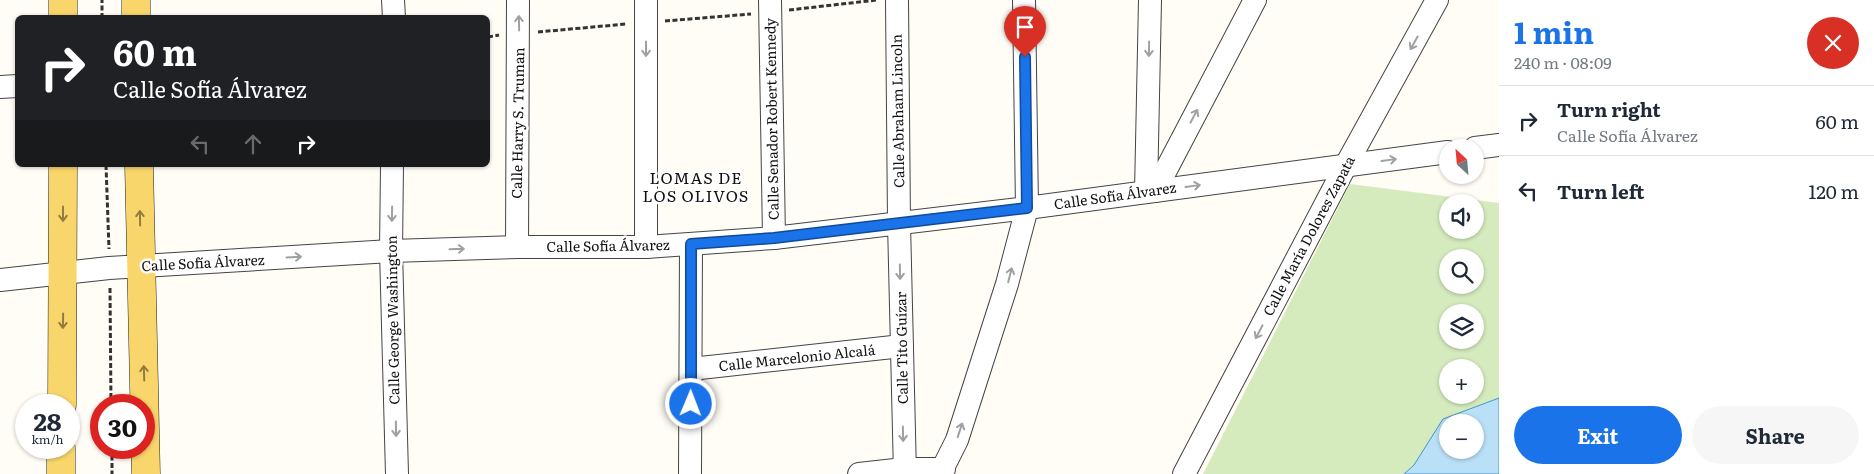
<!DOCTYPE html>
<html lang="en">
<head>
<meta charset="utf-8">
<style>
  :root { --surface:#fff; --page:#f6f6f7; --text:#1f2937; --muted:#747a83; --line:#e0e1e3; --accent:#1a73e8 }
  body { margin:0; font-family:Literata,serif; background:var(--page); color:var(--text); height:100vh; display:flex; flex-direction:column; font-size:19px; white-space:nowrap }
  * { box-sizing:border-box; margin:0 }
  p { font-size:16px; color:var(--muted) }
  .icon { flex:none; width:28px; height:28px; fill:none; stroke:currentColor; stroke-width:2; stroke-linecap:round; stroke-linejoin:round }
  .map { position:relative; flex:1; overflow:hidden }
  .drawer { display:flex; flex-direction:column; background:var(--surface); width:375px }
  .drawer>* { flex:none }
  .hud { position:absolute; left:15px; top:15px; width:475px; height:152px; border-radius:8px; box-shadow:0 1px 4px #0004; background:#202124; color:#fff; overflow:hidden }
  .needle { width:32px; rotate:334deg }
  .controls { position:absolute; left:1439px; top:139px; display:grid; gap:10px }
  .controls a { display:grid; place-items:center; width:45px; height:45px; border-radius:50%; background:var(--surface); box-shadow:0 1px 4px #0004; font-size:25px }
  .speed { position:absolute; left:15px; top:394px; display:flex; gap:10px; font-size:25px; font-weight:700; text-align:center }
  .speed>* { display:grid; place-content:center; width:65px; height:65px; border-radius:50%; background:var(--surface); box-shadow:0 1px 4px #0004; line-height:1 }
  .speed small { font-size:12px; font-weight:400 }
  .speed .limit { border:8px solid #d22; background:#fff; color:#111 }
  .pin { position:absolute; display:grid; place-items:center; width:42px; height:42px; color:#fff; margin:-51px -21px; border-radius:50% 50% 50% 0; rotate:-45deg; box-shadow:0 0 5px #0007 }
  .pin .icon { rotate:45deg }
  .me { position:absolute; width:55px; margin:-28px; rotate:1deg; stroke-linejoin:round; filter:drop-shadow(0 0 4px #0008) }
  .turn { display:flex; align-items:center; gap:18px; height:105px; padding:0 15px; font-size:22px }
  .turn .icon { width:65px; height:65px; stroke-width:2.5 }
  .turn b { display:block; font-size:35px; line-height:42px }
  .lanes { display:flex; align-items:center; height:48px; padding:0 15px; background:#0003; justify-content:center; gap:25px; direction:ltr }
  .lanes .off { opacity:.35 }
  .round { display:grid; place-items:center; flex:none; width:52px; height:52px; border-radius:26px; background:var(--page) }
  .overview { display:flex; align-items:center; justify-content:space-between; height:85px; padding:0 15px }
  h1 { font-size:30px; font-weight:700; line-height:38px; color:var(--accent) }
  .button { display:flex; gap:10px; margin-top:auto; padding:10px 15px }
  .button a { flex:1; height:58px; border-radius:30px; background:var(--accent); color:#fff; font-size:20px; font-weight:700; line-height:58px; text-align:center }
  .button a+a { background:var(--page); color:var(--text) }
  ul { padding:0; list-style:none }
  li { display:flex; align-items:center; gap:15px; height:70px; padding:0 15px; border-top:1px solid var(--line) }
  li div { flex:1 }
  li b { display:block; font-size:19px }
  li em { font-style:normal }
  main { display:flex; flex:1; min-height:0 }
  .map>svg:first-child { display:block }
  .green { fill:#d5ebbd; fill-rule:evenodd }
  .water { fill:#b9e0f7; stroke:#3f96cf; fill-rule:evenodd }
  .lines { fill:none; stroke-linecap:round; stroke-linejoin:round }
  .minor-casing { stroke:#444; stroke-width:24 }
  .major-casing { stroke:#222; stroke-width:29 }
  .path { stroke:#333; stroke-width:3; stroke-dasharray:5 2.5; stroke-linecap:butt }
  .minor { stroke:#fff; stroke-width:22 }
  .major { stroke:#f9d66b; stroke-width:28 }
  .oneway { stroke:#a0a0a0 }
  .oneway2 { stroke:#917d42 }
  .route-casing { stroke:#114b97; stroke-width:12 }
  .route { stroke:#1a73e8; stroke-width:9 }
  .labels { text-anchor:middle; stroke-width:5; stroke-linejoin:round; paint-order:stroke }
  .street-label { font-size:14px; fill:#111; stroke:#fff }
  .quarter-label { font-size:16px; letter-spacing:1px; fill:#111; stroke:#fff }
</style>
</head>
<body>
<main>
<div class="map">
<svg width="1499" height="474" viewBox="0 0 1499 474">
  <rect width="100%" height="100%" fill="#fffdf5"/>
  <!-- green -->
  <path class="green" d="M1350 184 1499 203V474H1203ZM1448 202H1475V230H1448ZM1448 258H1475V285H1448ZM1448 312H1475V340H1448ZM1448 368H1475V395H1448ZM1448 422H1475V450H1448Z"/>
  <!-- water -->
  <path class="water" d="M1499 398V474H1404L1414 465 1443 419ZM1475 422V450H1448V422Z"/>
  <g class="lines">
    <!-- minor casing -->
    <g class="minor-casing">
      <g id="minor">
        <polyline points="393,0 394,18"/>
        <polyline points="770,0 774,238"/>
        <polyline points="897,0 899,223 905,474"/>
        <polyline points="0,87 18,86"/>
        <polyline points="1475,148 1499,145"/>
        <polyline points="392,165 391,251 397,474"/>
        <polyline points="1155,191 1255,0"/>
        <polyline points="1146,192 1150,0"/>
        <polyline points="517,247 518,0"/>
        <polyline points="646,247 646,0"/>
        <polyline points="0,280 109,268 391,251 517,247 646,247 774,238 1027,208 1448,152"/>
        <polyline points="691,369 902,346"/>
        <polyline points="690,474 691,245"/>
        <polyline points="859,474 904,469 944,469"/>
        <polyline points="940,474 957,440 1007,284 1027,208 1024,0"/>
        <polyline points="1184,474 1346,165 1437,0"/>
      </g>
    </g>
    <!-- major casing -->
    <g class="major-casing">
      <g id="major">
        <polyline points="63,0 63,18"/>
        <polyline points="136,0 136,18"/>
        <polyline points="139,165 146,474"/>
        <polyline points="62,405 63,165"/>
        <polyline points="61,474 61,448"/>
      </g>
    </g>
    <!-- path -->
    <g class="path">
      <polyline points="789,10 877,0"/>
      <polyline points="102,18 102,0"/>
      <polyline points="665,21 751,14"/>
      <polyline points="538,32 626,24"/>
      <polyline points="488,37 499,35"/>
      <polyline points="106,165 109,249"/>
      <polyline points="110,288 111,405"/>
      <polyline points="112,448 112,474"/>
    </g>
    <!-- minor -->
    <use href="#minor" class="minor"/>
    <!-- major -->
    <use href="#major" class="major"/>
  </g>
  <!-- one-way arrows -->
  <defs><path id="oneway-shaft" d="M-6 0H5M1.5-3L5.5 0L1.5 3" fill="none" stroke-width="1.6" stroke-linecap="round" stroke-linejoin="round" transform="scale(1.25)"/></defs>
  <g class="oneway">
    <use href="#oneway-shaft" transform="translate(519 23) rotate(-91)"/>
    <use href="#oneway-shaft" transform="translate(1414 43) rotate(119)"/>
    <use href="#oneway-shaft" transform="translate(646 49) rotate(90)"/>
    <use href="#oneway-shaft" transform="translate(1149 49) rotate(91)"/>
    <use href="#oneway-shaft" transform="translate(1194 116) rotate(-62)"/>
    <use href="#oneway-shaft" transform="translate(1389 160) rotate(-8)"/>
    <use href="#oneway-shaft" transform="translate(1193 186) rotate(-8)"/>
    <use href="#oneway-shaft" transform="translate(392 214) rotate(91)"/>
    <use href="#oneway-shaft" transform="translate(457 249) rotate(-2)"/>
    <use href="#oneway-shaft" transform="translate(294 257) rotate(-3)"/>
    <use href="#oneway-shaft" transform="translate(900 272) rotate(89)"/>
    <use href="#oneway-shaft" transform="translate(1010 275) rotate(-76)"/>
    <use href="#oneway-shaft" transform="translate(1259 332) rotate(118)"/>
    <use href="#oneway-shaft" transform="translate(396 429) rotate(89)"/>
    <use href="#oneway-shaft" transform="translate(960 430) rotate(-72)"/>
    <use href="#oneway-shaft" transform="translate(903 434) rotate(89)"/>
  </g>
  <g class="oneway2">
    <use href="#oneway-shaft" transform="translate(63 214) rotate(90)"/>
    <use href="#oneway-shaft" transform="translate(140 218) rotate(-91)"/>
    <use href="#oneway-shaft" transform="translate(63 321) rotate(91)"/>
    <use href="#oneway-shaft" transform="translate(144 373) rotate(-92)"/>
  </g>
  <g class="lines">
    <!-- route casing -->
    <g class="route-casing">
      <polyline id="route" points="691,404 691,244 774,238 1027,208 1025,57"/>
    </g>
    <!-- route -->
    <use href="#route" class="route"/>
  </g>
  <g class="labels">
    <!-- street labels -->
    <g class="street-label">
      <text transform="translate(898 111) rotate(-91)" y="5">Calle Abraham Lincoln</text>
      <text transform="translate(772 119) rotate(-91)" y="5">Calle Senador Robert Kennedy</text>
      <text transform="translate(518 123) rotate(-89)" y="5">Calle Harry S. Truman</text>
      <text transform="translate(1115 196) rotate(-8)" y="5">Calle Sofía Álvarez</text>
      <text transform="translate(1309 236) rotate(-62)" y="5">Calle María Dolores Zapata</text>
      <text transform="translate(608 246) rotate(-1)" y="5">Calle Sofía Álvarez</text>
      <text transform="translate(203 263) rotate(-3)" y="5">Calle Sofía Álvarez</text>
      <text transform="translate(393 320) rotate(-91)" y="5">Calle George Washington</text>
      <text transform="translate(902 348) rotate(-91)" y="5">Calle Tito Guízar</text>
      <text transform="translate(797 358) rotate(-6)" y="5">Calle Marcelonio Alcalá</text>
    </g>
    <!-- quarter labels -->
    <g class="quarter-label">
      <text x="696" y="184">LOMAS DE<tspan x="696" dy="18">LOS OLIVOS</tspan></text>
    </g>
  </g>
</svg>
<div class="controls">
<a><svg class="needle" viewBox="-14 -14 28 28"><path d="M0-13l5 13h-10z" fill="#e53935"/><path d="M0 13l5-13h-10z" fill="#747a83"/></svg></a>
<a><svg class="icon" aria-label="sound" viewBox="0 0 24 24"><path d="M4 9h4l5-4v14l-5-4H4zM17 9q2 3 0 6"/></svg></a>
<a><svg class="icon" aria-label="search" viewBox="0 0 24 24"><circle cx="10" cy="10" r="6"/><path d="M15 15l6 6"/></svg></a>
<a><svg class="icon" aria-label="layers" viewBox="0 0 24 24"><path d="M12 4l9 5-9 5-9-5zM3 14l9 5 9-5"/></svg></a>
<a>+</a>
<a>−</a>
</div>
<div class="speed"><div>28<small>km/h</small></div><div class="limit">30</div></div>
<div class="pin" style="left:1025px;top:57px;background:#d93025"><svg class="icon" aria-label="arrive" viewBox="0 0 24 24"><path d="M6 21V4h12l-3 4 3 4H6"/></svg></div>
<svg class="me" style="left:691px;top:404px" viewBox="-20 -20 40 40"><circle r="17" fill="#1a73e8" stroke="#fff" stroke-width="3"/><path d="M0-11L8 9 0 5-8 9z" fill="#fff"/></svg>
<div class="hud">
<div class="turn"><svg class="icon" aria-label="right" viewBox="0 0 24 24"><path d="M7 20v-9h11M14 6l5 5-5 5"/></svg><div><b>60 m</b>Calle Sofía Álvarez</div></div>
<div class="lanes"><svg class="icon off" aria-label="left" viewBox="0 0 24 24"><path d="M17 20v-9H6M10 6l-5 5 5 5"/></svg><svg class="icon off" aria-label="ahead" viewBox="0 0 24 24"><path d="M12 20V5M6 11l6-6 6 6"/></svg><svg class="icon" aria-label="right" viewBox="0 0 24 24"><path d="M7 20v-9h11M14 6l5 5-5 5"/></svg></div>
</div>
</div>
<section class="drawer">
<div class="overview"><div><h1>1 min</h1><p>240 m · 08:09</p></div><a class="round" style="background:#d93025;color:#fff"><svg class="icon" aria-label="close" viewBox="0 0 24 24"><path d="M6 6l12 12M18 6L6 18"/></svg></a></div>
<ul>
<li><svg class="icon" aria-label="right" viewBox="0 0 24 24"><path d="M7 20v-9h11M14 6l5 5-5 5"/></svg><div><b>Turn right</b><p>Calle Sofía Álvarez</p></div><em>60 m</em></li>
<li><svg class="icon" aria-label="left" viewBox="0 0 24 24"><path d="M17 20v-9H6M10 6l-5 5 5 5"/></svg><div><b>Turn left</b></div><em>120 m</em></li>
</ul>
<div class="button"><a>Exit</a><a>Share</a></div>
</section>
</main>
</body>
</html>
